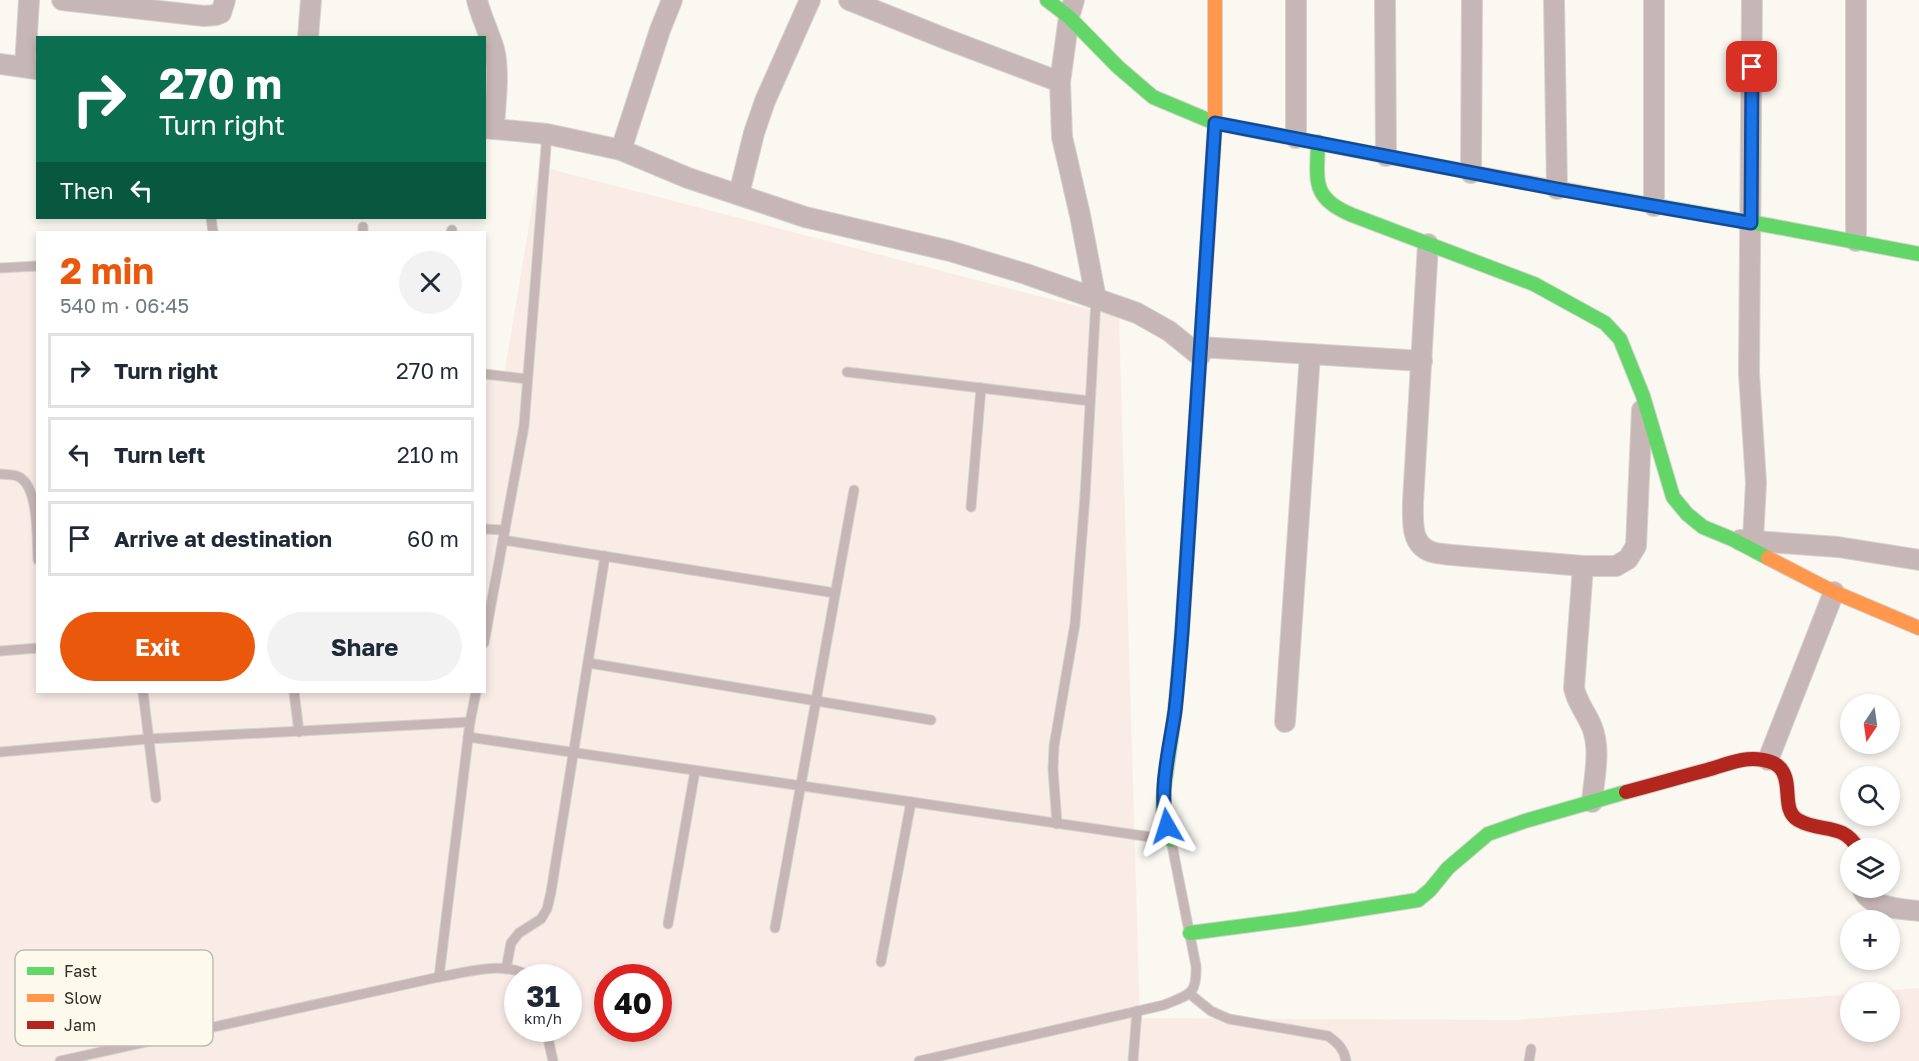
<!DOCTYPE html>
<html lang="en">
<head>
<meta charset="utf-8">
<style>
  :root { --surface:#fff; --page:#f2f2f3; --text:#1f2937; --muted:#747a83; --line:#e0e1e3; --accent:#ea580c }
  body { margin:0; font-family:"Golos Text",sans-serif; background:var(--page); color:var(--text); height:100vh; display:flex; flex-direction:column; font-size:22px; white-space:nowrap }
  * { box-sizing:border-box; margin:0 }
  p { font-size:20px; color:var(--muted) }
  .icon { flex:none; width:33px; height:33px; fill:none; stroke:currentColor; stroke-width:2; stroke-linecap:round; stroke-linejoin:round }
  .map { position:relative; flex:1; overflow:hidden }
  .side { position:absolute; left:36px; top:231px; width:450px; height:462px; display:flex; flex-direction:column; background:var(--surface); border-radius:0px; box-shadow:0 3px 9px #0003 }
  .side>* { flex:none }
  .guide { position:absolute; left:36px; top:36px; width:450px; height:183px; border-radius:0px; box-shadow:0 3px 9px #0003; background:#0b6e4f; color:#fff; overflow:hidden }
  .needle { width:39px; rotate:193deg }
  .controls { position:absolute; left:1840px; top:694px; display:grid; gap:12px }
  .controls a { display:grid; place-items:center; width:60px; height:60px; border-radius:50%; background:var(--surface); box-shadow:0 3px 9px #0003; font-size:30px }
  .speed { position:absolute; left:504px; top:964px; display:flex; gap:12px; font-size:30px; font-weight:700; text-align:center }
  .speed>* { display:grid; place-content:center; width:78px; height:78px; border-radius:50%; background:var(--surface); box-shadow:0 3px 9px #0003; line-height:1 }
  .speed small { font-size:15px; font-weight:400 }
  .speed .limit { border:9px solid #d22; background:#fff; color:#111 }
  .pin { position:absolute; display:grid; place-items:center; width:51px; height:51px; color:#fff; margin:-26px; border-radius:12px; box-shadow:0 3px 9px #0006 }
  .me { position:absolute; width:66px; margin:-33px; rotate:354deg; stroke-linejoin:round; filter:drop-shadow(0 0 4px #0008) }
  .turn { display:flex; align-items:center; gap:21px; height:126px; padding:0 24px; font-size:27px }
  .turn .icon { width:78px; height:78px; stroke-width:2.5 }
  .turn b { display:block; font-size:42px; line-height:51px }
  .then { display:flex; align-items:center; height:57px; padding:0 24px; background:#0003; gap:12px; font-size:22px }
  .round { display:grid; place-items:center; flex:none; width:63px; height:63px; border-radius:32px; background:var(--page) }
  .summary { display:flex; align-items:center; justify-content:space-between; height:102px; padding:0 24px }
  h1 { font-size:36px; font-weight:700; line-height:45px; color:var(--accent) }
  .cta { display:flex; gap:12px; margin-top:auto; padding:12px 24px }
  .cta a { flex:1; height:69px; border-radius:36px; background:var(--accent); color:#fff; font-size:24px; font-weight:700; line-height:69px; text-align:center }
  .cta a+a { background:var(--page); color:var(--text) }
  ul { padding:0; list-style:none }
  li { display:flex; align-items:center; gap:18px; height:75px; margin:0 12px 9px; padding:0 12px; border:3px solid var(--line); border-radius:0px }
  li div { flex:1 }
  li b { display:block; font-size:22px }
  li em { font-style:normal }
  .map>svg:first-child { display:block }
  .industrial { fill:#f9ece6; fill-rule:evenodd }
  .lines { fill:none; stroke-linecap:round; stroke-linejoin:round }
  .lane-casing { stroke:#d5d3ce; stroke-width:11 }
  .street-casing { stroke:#d5d3ce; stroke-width:22 }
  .fast-casing { stroke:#d5d3ce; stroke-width:16 }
  .slow-casing { stroke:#d5d3ce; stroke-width:16 }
  .jam-casing { stroke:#d5d3ce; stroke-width:16 }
  .lane { stroke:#c7b6b6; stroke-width:9 }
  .street { stroke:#c7b6b6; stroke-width:20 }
  .fast { stroke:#63d668; stroke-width:14 }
  .slow { stroke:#ff974d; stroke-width:14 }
  .jam { stroke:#b3261e; stroke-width:14 }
  .route-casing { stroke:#114b97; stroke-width:15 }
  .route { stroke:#1a73e8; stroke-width:10 }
  .key { fill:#fef9ed; stroke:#c1bcb2; stroke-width:1.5 }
  .key-label { font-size:16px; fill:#332f28 }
</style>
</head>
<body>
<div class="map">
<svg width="1919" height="1061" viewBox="0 0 1919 1061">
  <rect width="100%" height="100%" fill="#faf8f1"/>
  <!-- industrial -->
  <path class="industrial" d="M539 166 1119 317 1140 1018 1515 1020 1851 994V1032H1890V993H1859L1919 988V1061H0V272L37 269 38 692H484L485 379 503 381ZM518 978H568V1029H518ZM608 978H658V1029H608Z"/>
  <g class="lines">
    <!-- lane casing -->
    <g class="lane-casing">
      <g id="lane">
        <polyline points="211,218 213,232"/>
        <polyline points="363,232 363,227"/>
        <polyline points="451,232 452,230"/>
        <polyline points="0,268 38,266"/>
        <polyline points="847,372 1090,401"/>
        <polyline points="484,374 527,379"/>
        <path d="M0 474C6 475 14 474 19 477 39 487 37 540 38 560"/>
        <polyline points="971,507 981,388"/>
        <polyline points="484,529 505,530"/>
        <polyline points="503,540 835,593"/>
        <polyline points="484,643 524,426 547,134"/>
        <polyline points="0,651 38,648"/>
        <polyline points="589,663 931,720"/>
        <polyline points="143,692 156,798"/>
        <polyline points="294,692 299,732"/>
        <path d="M468 737 1171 840 1196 966C1197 996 1189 994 1164 1005L919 1061"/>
        <polyline points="0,752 148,739 470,722"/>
        <polyline points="1057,824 1053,769 1054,746 1075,624 1085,496 1096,299"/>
        <polyline points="668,924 695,771"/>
        <polyline points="775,928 854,490"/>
        <polyline points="881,962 911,802"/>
        <polyline points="506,969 511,943 519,933 541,919 547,909 551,892 605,556"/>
        <polyline points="439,977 470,722 476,692"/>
        <path d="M1190 994 1211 1011 1229 1019 1328 1036C1338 1043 1344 1049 1346 1061"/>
        <polyline points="546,1029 553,1061"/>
        <path d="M60 1061 439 977C464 973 510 959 530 978"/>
        <polyline points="1133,1061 1137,1011"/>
        <polyline points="1529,1061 1531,1049"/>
      </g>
    </g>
    <!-- street casing -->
    <g class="street-casing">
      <g id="street">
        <polyline points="62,0 204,16 216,15 221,13 225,0"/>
        <path d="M477 0C481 17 489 32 494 49 500 72 495 104 494 129"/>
        <polyline points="849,0 946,39 1060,82"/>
        <polyline points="1074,0 1069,17 1060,82 1062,137 1080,215 1096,299"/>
        <polyline points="1296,0 1296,138"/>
        <polyline points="1385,0 1386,156"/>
        <polyline points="1554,0 1557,189"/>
        <polyline points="1654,0 1654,206"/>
        <polyline points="1752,0 1749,373 1756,483 1753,540"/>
        <polyline points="308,38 311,0"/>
        <polyline points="0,64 36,69"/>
        <polyline points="25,67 29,0"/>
        <polyline points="484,128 547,134 621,150 688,178 805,217 950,251 1026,274 1137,313 1169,331 1200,356"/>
        <polyline points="621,150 660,30 672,0"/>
        <polyline points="1471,173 1472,0"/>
        <polyline points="739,194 754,133 765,101 810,0"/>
        <polyline points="1856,241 1856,0"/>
        <path d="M1428 244 1413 502C1413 521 1410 545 1432 552 1438 554 1446 554 1452 555L1583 566H1616L1628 559 1636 546 1642 410"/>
        <polyline points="1200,347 1422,361"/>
        <polyline points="1740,540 1838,547 1919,560"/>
        <path d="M1583 566 1574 688C1577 703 1586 712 1592 727 1601 750 1594 778 1592 802"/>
        <polyline points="1285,722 1310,354"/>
        <polyline points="1768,760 1834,592"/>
        <path d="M1862 888C1869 908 1901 909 1919 911"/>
      </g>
    </g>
    <!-- fast casing -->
    <g class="fast-casing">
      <g id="fast">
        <polyline points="1047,0 1069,17 1118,67 1153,97 1215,123 1395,158"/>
        <path d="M1318 142C1317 181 1311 198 1352 215L1534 284 1605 323 1620 339 1643 396 1673 497 1687 514 1703 527 1732 539 1768 558"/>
        <polyline points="1610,198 1772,226 1919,254"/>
        <polyline points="1171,840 1163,812 1164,789 1175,711 1182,632 1200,357"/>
        <polyline points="1190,933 1297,919 1418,900 1430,890 1448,868 1488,834 1525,821 1626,792"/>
      </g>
    </g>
    <!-- slow casing -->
    <g class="slow-casing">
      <g id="slow">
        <polyline points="1395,158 1610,198"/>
        <polyline points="1200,357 1215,123 1215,0"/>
        <polyline points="1768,558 1834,592 1919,628"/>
      </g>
    </g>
    <!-- jam casing -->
    <g class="jam-casing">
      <path id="jam" d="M1626 792C1653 785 1680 777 1707 770 1718 767 1731 762 1742 760 1754 758 1774 759 1781 769 1793 784 1781 810 1798 820 1820 833 1844 822 1858 849"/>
    </g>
    <!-- lane -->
    <use href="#lane" class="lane"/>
    <!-- street -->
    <use href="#street" class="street"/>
    <!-- fast -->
    <use href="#fast" class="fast"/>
    <!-- slow -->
    <use href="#slow" class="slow"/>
    <!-- jam -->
    <use href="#jam" class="jam"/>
  </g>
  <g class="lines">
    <!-- route casing -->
    <g class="route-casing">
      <path id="route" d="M1167 826C1158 789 1170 748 1175 711 1178 684 1180 658 1182 632L1215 123 1557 189 1751 223 1752 67"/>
    </g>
    <!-- route -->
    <use href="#route" class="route"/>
  </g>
  <!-- legend -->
  <rect x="15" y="950" width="198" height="96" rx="9" class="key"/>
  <rect x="27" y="967" width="27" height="8" fill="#63d668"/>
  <rect x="27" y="994" width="27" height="8" fill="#ff974d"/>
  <rect x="27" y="1021" width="27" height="8" fill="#b3261e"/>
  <g class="key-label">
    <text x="64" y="977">Fast</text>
    <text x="64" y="1004">Slow</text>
    <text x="64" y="1031">Jam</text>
  </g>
</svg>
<div class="controls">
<a><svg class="needle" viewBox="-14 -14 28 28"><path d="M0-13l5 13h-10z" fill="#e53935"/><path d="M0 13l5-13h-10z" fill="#747a83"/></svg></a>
<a><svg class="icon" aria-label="search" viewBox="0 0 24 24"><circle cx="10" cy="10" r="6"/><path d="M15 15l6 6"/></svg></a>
<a><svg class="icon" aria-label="layers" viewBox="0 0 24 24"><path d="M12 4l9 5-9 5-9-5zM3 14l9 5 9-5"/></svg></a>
<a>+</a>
<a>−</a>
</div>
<div class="speed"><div>31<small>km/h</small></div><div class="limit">40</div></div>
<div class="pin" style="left:1752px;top:67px;background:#d93025"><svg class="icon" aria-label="arrive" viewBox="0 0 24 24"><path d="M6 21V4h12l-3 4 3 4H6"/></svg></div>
<svg class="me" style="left:1167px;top:826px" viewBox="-20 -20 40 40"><path d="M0-17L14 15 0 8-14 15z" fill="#1a73e8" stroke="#fff" stroke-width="4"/></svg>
<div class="guide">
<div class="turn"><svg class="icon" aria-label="right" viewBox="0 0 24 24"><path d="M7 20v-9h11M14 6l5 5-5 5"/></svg><div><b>270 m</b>Turn right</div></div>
<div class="then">Then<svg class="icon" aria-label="left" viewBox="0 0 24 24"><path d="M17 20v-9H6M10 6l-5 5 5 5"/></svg></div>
</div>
<section class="side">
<div class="summary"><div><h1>2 min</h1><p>540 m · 06:45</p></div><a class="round"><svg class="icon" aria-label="close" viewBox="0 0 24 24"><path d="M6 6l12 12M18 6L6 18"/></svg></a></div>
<ul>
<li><svg class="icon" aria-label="right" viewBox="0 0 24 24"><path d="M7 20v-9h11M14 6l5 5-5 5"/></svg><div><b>Turn right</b></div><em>270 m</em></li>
<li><svg class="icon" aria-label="left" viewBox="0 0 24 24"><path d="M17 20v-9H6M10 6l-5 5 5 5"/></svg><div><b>Turn left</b></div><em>210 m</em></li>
<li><svg class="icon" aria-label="arrive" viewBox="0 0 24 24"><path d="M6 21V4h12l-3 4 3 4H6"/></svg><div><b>Arrive at destination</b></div><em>60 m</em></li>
</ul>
<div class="cta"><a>Exit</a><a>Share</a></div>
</section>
</div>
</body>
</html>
